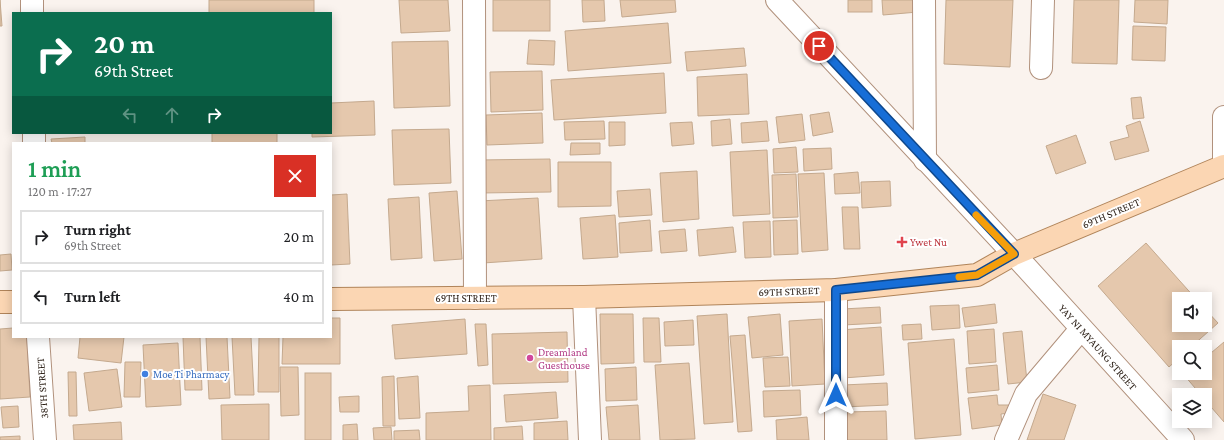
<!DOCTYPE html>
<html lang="en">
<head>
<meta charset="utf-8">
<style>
  :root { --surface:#fff; --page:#f6f6f6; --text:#202124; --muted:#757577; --line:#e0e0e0 }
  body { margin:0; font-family:"Crimson Pro",serif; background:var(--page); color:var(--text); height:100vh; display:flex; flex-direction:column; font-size:15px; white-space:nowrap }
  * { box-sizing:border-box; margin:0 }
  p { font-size:13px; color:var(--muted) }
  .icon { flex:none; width:22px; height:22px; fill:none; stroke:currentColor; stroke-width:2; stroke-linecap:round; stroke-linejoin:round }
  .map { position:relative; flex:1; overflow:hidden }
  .drawer { position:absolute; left:12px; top:142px; width:320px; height:196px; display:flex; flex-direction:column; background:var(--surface); border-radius:0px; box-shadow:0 2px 10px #0003 }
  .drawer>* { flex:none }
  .hud { position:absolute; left:12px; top:12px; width:320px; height:122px; border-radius:0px; box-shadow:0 2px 10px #0003; background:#0b6e4f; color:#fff; overflow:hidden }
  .tools { position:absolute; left:1172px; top:292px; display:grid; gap:8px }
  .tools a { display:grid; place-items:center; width:40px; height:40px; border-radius:0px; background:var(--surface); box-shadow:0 2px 10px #0003; font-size:20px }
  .pin { position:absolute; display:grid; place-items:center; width:34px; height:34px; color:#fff; margin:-17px; border:2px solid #fff; border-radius:50%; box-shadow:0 1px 4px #0007 }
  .me { position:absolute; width:44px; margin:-22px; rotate:0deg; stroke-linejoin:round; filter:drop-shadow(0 0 3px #0008) }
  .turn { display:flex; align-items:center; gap:14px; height:84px; padding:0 16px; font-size:18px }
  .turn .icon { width:52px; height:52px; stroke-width:2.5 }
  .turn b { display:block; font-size:28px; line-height:34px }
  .lanes { display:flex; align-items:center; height:38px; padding:0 16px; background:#0003; justify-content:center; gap:20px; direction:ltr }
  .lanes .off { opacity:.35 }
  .round { display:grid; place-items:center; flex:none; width:42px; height:42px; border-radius:0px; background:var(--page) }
  .head { display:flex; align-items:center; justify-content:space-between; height:68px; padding:0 16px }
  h1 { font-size:24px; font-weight:600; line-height:30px; color:#1e9e55 }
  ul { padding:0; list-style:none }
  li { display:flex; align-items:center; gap:12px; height:54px; margin:0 8px 6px; padding:0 8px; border:2px solid var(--line); border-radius:0px }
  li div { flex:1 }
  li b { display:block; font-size:15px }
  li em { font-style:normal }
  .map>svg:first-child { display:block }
  .building { fill:#e5c8ad; stroke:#c4a98e }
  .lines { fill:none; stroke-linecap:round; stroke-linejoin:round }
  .minor-casing { stroke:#b1917c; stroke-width:24 }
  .major-casing { stroke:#b0845a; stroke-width:24 }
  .minor { stroke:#fff; stroke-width:22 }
  .major { stroke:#fbd6b3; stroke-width:22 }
  .route-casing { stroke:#0f488c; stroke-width:10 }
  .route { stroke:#176ed7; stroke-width:7 }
  .slow { stroke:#f59e0b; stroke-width:7 }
  .health-dot { fill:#e0444e; stroke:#fff; stroke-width:1.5 }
  .hotel-dot { fill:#d1479c; stroke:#fff; stroke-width:1.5 }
  .shop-dot { fill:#3f7fe0; stroke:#fff; stroke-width:1.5 }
  .labels { text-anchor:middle; stroke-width:4; stroke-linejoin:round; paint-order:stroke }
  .street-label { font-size:11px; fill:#291d14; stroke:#fff }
  .health-label { font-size:11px; fill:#be3a42; stroke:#fff; text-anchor:start }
  .hotel-label { font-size:11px; fill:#b23c85; stroke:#fff; text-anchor:start }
  .shop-label { font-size:11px; fill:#366cbe; stroke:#fff; text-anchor:start }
</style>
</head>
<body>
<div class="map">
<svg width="1224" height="440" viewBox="0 0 1224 440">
  <rect width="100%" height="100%" fill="#faf3ee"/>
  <!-- building -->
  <g class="building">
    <polygon points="0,0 2,26 0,26"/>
    <rect x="209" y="0" width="105" height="13"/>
    <polygon points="399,0 448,0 450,31 401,33"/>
    <rect x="493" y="0" width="57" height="31"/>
    <polygon points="582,0 604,0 605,21 583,22"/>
    <polygon points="620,0 675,0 676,12 622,17"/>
    <rect x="848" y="0" width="24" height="12"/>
    <polygon points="882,0 917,0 918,12 883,15"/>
    <polygon points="946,0 1013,0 1010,67 944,64"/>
    <polygon points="1074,0 1119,0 1117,64 1072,63"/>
    <polygon points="1135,0 1168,0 1167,24 1134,22"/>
    <polygon points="668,23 671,63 568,71 565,31"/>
    <polygon points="1133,26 1166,27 1165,61 1132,60"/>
    <polygon points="529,40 555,41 554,65 527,64"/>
    <polygon points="448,41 450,106 394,108 392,42"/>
    <polygon points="744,48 746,66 687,71 685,52"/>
    <polygon points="542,71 543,110 491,112 490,72"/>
    <polygon points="664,73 666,113 554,120 551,80"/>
    <polygon points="747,74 749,114 698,116 697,77"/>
    <polygon points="1141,97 1144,118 1133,119 1131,98"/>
    <polygon points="374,101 375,135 312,137 312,133 331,133 331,103"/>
    <polygon points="829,112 833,132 813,136 810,115"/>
    <polygon points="542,113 543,143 487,145 486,115"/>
    <polygon points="802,114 805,140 779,143 776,117"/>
    <polygon points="730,119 732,144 712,146 711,121"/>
    <polygon points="604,121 605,139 565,140 564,122"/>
    <polygon points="767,121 769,141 742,143 741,123"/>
    <polygon points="1140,121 1149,151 1115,160 1110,142 1129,137 1126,126"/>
    <polygon points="609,122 625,122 625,145 609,146"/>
    <polygon points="692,122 694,144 672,146 670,123"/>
    <polygon points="449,129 451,183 394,185 392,130"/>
    <rect x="212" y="133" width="65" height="10"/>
    <polygon points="1076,135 1086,163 1056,174 1046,146"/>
    <polygon points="85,137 85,143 52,143 51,139"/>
    <polygon points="571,143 600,143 600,154 570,155"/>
    <polygon points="796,147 798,172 774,173 773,149"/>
    <polygon points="831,148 832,169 804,171 803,149"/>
    <polygon points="767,150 770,214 733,216 730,152"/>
    <polygon points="550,159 551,192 480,193 479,160"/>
    <polygon points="558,162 611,162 611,206 558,207"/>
    <polygon points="697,171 699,219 663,222 660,173"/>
    <polygon points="858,172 860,193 835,194 834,174"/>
    <polygon points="824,173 828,250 802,252 798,174"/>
    <polygon points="796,174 798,217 773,218 772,175"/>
    <polygon points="890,181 891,206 862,208 861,182"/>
    <polygon points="650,189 652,215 619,217 617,191"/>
    <polygon points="457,191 462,259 434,261 429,193"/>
    <polygon points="347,194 350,264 331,265 331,195"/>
    <polygon points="419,197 422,258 391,260 388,199"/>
    <polygon points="538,198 542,259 483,263 479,201"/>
    <polygon points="842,207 858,207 860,249 844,249"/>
    <polygon points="615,215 618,257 583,259 580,218"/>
    <polygon points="650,220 652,251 620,253 619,223"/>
    <polygon points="797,220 798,254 774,255 773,221"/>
    <polygon points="770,221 771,257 745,258 743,222"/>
    <polygon points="733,227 736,252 699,256 697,230"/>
    <polygon points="685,229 687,251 661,253 659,231"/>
    <polygon points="1146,243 1196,299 1179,299 1179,325 1205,325 1205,309 1218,323 1191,347 1179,347 1179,358 1169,367 1098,286"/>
    <polygon points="11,254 12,270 0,271 0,255"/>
    <polygon points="995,304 997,323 965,327 962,308"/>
    <polygon points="959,305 960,328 932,330 930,306"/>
    <polygon points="880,307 881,323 843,325 842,309"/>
    <polygon points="600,314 633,314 634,363 601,364"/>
    <polygon points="727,314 733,422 704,424 697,316"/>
    <polygon points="780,314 783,355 752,358 748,317"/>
    <polygon points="331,318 340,318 340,364 282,364 283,337 331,337"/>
    <polygon points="643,318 659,318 661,362 644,362"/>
    <polygon points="465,319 467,354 395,359 392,325"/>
    <polygon points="822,319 825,384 792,386 789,321"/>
    <polygon points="693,320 694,345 665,346 664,322"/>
    <polygon points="475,324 486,324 488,365 478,366"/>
    <polygon points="921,324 922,339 903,340 902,325"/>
    <polygon points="881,327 884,375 843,378 840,330"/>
    <polygon points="13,328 13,337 27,337 30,397 0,399 0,329"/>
    <polygon points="994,329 996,362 969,364 967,331"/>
    <polygon points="1022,331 1027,382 1008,384 1003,333"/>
    <polygon points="567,332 568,382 493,384 492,334"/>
    <polygon points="745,335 752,431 738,432 730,336"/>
    <polygon points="80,337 124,337 121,363 78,358"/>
    <polygon points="183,337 200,337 202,390 185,390"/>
    <polygon points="206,337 227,337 230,398 209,399"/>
    <polygon points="232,337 251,337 254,395 235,395"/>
    <polygon points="259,337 279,337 279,392 258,392"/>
    <polygon points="954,339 961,435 915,439 908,343"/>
    <polygon points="1224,342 1224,422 1205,400 1205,395 1201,395 1184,375 1187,373 1205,373 1205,358"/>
    <polygon points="178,343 181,405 146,407 143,345"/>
    <polygon points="788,357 790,386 765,387 763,358"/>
    <polygon points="125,362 141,362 140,397 124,397"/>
    <polygon points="689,363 695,439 660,440 655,365"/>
    <polygon points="997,365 999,390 968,393 966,368"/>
    <polygon points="280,367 298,367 299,415 281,416"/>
    <polygon points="636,367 637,400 606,401 605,369"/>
    <polygon points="117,369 122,407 89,411 84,373"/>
    <polygon points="68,372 76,372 77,416 69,416"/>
    <rect x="305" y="373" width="26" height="67"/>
    <polygon points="394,376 395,426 383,426 382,377"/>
    <polygon points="418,376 420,418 399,419 397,378"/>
    <polygon points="887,383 888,405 844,407 843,385"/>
    <polygon points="490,385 491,440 426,440 426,413 469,411 468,386"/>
    <polygon points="800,390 801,415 764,417 763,391"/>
    <polygon points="556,392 558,418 506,422 504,395"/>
    <polygon points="1043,394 1076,405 1064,440 1027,440"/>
    <polygon points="997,395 998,405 1009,405 1010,413 1001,414 1002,425 972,429 968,398"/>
    <polygon points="359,396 359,412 340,412 339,397"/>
    <polygon points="269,404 269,440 222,440 221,405"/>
    <polygon points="638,405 640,440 609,440 606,407"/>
    <polygon points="18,406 19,427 3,428 1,407"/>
    <polygon points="886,411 887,440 847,440 846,412"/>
    <polygon points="807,417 809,440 777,440 776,420"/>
    <polygon points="567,421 568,440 534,440 534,423"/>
    <polygon points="121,422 122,440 74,440 73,425"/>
    <polygon points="357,424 358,440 343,440 343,425"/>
    <polygon points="522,426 523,440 494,440 494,428"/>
    <polygon points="391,427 392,440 374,440 373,428"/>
    <polygon points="419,430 420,440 394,440 394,431"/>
    <polygon points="20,436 20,440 0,440 0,437"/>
  </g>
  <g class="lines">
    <!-- minor casing -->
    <g class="minor-casing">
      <g id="minor">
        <polyline points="32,0 32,13"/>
        <polyline points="474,0 475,298"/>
        <polyline points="777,0 1014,254 1183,440"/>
        <polyline points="924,0 925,160"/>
        <polyline points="1041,68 1043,0"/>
        <polyline points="1224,117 1224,166"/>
        <polyline points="34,133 34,143"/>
        <polyline points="584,297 590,440"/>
        <polyline points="38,337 45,440"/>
        <polyline points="836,440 836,290"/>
        <polyline points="1006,440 1026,394 1081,329"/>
      </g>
    </g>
    <!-- major casing -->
    <g class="major-casing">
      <g id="major">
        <polyline points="331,299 584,297 836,290 977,275 1014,254 1224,166"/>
        <polyline points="0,302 13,302"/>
      </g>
    </g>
    <!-- minor -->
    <use href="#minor" class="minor"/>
    <!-- major -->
    <use href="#major" class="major"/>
  </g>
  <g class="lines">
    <!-- route casing -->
    <g class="route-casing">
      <polyline id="route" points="819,46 1014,254 977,275 836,290 836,395"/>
    </g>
    <!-- route -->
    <use href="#route" class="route"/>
    <!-- slow -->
    <polyline class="slow" points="959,277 977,275 1014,254 976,215"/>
  </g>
  <!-- markers -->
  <path class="health-dot" d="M900 236h4v4h4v4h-4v4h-4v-4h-4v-4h4z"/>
  <circle class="hotel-dot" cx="530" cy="358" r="4"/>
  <circle class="shop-dot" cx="145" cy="374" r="4"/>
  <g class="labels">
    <!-- street labels -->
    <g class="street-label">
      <text transform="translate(1111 213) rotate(-23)" y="4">69TH STREET</text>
      <text transform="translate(789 291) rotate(-2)" y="4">69TH STREET</text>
      <text x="466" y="302">69TH STREET</text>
      <text transform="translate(1098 347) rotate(48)" y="4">YAY NI MYAUNG STREET</text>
      <text transform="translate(42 388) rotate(-94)" y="4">38TH STREET</text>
    </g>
    <!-- health labels -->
    <g class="health-label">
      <text x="910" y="246">Ywet Nu</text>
    </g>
    <!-- hotel labels -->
    <g class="hotel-label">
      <text x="538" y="356">Dreamland<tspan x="538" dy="13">Guesthouse</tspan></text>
    </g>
    <!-- shop labels -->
    <g class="shop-label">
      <text x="153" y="378">Moe Ti Pharmacy</text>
    </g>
  </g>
</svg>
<div class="tools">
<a><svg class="icon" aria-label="sound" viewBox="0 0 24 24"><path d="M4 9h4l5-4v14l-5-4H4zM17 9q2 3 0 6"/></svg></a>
<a><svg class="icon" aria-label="search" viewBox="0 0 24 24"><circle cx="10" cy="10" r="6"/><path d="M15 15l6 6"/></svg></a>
<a><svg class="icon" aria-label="layers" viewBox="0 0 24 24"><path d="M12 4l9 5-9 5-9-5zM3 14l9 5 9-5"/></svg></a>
</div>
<div class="pin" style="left:819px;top:46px;background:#d93025"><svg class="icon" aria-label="arrive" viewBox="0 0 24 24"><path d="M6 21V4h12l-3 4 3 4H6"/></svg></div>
<svg class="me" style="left:836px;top:395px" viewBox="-20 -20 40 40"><path d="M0-17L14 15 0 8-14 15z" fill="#176ed7" stroke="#fff" stroke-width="4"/></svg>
<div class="hud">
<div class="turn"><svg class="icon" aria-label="right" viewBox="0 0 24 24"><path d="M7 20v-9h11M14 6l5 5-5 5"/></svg><div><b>20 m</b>69th Street</div></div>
<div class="lanes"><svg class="icon off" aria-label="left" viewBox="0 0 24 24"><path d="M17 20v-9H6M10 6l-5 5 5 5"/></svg><svg class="icon off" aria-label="ahead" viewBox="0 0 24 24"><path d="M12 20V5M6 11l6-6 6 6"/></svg><svg class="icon" aria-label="right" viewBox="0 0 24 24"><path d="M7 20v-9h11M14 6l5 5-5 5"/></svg></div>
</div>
<section class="drawer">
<div class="head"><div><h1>1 min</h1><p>120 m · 17:27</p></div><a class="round" style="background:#d93025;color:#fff"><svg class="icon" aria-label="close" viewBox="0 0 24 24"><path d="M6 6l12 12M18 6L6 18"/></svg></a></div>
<ul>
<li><svg class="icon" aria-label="right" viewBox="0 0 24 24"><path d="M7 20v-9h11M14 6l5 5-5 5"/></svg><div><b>Turn right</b><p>69th Street</p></div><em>20 m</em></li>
<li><svg class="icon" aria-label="left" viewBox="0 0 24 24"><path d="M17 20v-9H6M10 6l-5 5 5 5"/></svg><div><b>Turn left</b></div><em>40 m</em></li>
</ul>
</section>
</div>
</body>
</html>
